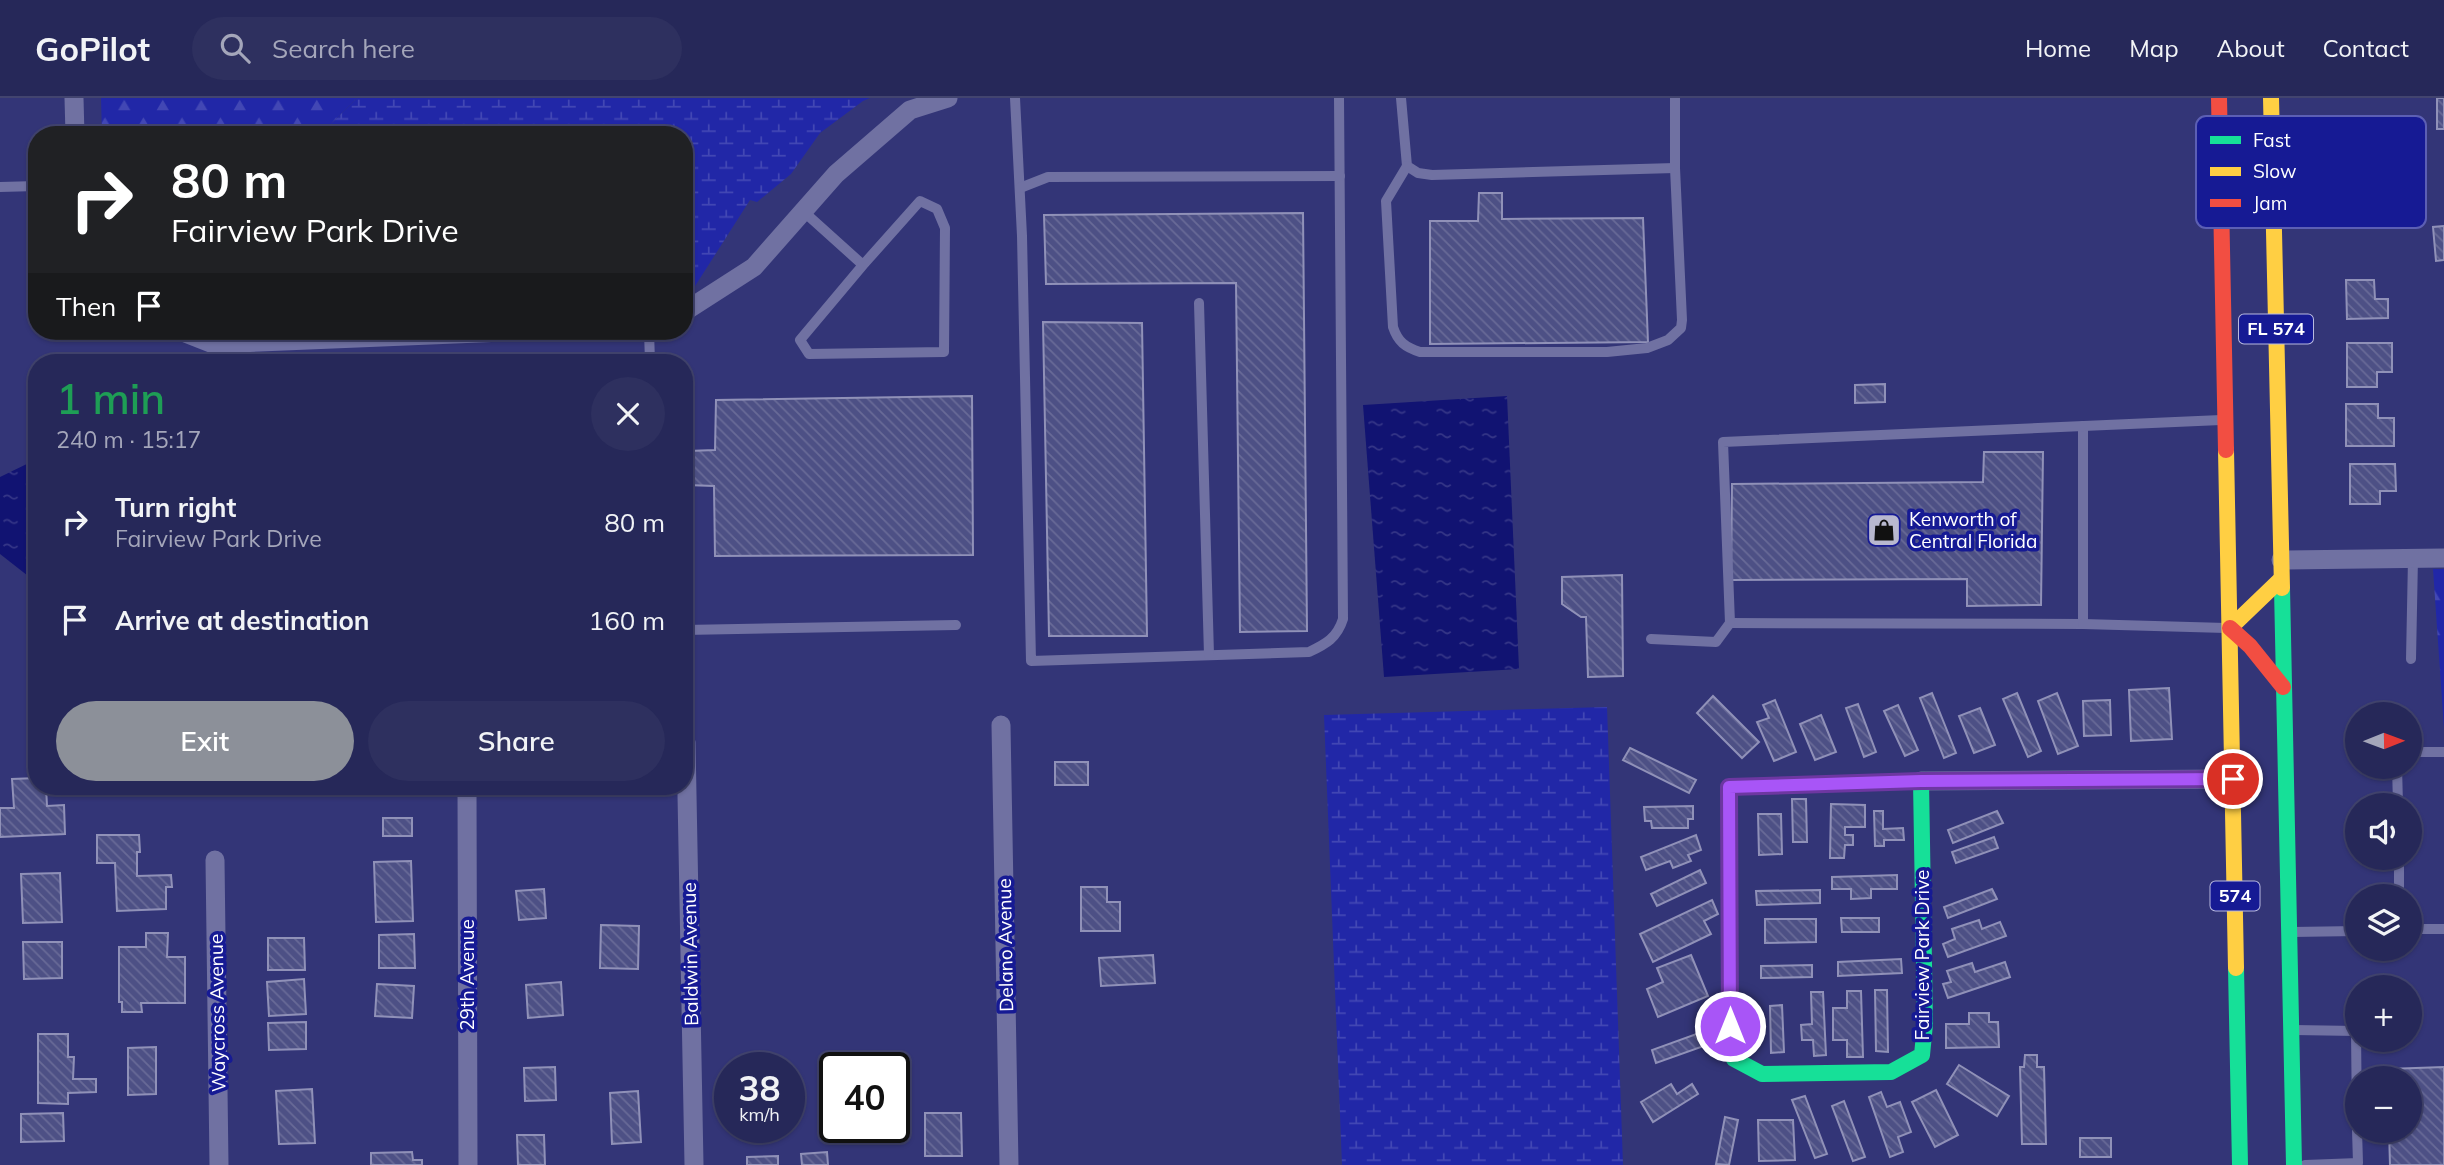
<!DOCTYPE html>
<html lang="en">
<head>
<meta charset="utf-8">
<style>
  :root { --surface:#262859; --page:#2e305f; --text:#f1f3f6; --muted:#a4a6ba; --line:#42446f; --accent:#8c9099 }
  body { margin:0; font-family:Mulish,sans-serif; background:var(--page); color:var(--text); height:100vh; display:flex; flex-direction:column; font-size:26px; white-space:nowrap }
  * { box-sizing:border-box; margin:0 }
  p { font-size:23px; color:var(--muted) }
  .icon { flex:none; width:38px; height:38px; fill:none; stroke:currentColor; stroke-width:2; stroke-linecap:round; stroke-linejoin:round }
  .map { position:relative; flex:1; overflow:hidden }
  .side { position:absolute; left:28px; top:256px; width:665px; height:441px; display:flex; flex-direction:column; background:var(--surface); border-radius:28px; box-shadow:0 2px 5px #0004,0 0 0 2px var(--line) }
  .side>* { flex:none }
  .hud { position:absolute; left:28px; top:28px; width:665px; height:214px; border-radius:28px; box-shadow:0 2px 5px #0004,0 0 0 2px var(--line); background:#202124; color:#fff; overflow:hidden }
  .needle { width:46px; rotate:89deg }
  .buttons { position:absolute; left:2345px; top:604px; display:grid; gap:14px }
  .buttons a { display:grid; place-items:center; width:77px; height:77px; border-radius:50%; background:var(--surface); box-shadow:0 2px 5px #0004,0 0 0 2px var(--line); font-size:35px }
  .speed { position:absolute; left:714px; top:954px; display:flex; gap:14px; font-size:35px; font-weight:700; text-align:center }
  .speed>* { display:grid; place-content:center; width:91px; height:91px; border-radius:50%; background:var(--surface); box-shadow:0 2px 5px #0004,0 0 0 2px var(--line); line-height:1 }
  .speed small { font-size:18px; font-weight:400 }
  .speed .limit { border:4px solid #111; border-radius:10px; background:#fff; color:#111 }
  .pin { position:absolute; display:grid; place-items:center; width:60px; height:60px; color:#fff; margin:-30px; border:4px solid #fff; border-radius:50%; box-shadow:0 2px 7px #0007 }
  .me { position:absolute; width:77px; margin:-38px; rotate:0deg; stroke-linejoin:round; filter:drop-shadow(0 0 5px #0008) }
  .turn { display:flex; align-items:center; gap:24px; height:147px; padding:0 28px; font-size:32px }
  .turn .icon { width:91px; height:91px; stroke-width:2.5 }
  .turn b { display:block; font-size:49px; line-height:60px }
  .then { display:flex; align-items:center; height:66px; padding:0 28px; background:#0003; gap:14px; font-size:26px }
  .round { display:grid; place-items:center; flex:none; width:74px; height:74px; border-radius:37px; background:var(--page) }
  .overview { display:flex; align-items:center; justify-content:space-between; height:119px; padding:0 28px }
  h1 { font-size:42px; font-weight:600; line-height:52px; color:#1e9e55 }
  .button { display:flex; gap:14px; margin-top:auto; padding:14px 28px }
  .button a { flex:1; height:80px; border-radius:42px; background:var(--accent); color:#fff; font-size:28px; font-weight:600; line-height:80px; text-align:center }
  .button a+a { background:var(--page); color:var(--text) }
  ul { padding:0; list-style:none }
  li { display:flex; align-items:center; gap:21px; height:98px; padding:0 28px }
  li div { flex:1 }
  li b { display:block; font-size:26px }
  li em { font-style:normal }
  header { display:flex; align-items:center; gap:42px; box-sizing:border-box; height:98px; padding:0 35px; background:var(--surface); border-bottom:2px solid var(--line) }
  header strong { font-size:33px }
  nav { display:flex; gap:38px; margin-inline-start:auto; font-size:24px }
  .search { width:490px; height:63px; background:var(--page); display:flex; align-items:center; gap:18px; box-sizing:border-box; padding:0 24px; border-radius:38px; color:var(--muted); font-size:26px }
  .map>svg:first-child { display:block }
  .forest { fill:url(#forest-firs) }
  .wetland { fill:url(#wetland-marsh) }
  .water { fill:url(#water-ripples) }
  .building { fill:url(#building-back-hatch); stroke:#9091b8; stroke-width:2 }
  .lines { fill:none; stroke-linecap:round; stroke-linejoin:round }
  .lane { stroke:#7071a2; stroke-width:10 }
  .street { stroke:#7071a2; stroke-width:19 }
  .fast { stroke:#16e098; stroke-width:16 }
  .slow { stroke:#ffcf43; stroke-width:16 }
  .jam { stroke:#f24e42; stroke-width:16 }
  .route-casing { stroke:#6d37a1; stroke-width:18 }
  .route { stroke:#a855f7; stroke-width:12 }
  .labels { text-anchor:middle; stroke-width:7; stroke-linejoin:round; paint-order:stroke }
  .shield { fill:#161a94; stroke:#b9badf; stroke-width:2 }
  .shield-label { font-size:18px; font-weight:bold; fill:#fff }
  .poi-label { font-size:19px; fill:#fff; stroke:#161a94; text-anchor:start }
  .street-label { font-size:19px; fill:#fff; stroke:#161a94 }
  .key { fill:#161a94; stroke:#5c5fb4; stroke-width:2 }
  .key-label { font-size:19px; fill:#fff }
</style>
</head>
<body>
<header>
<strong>GoPilot</strong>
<div class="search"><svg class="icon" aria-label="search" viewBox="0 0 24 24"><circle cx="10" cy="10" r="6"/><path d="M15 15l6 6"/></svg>Search here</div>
<nav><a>Home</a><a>Map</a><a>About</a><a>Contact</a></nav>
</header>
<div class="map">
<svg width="2444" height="1067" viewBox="0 0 2444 1067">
  <defs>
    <pattern id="forest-firs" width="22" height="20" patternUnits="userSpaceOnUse" patternTransform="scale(1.75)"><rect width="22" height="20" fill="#2127a7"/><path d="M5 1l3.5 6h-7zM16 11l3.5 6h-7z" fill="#4247b4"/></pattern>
    <pattern id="wetland-marsh" width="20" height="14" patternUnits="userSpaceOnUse" patternTransform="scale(1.75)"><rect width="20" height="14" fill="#2127a7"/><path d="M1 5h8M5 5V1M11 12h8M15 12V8" fill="none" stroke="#4247b4"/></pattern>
    <pattern id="water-ripples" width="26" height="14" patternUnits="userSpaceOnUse" patternTransform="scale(1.75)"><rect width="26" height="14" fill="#111372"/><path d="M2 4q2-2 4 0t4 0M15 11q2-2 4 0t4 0" fill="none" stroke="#353687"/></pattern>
    <pattern id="building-back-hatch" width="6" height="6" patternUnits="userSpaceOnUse" patternTransform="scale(1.75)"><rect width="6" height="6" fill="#4d5085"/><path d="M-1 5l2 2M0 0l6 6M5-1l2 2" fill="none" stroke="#686a97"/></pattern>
  </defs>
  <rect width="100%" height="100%" fill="#333577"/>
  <!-- forest -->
  <g class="forest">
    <polygon points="101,0 357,0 320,37 102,37"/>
    <polygon points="2433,471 2444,471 2444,631"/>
  </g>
  <!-- wetland -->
  <g class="wetland">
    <polygon points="357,0 870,0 863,3 820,35 791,76 757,104 750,102 690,196 684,200 684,37 320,37"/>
    <polygon points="1607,609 1623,1067 1342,1067 1324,617"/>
  </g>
  <!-- water -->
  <g class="water">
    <polygon points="1507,298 1519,571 1384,579 1363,307"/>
    <polygon points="37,361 37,485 0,456 0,379"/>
  </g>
  <!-- building -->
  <g class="building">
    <rect x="2437" y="0" width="7" height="31"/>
    <polygon points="1479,95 1502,95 1502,121 1643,120 1648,244 1430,246 1430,123 1478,123"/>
    <polygon points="1303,115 1307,533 1240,534 1236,185 1046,186 1044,117"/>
    <polygon points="2444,128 2444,162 2436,163 2433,129"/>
    <polygon points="2346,182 2374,182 2375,201 2388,201 2388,220 2347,221"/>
    <polygon points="1043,224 1142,225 1147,538 1049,538"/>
    <polygon points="2347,245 2392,245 2392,274 2377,274 2377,289 2347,289"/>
    <polygon points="1885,286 1885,304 1855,305 1855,287"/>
    <polygon points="972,298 973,457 715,458 714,388 687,387 688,353 715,352 716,302"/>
    <polygon points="2346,306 2378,306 2378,320 2394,320 2394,348 2346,348"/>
    <polygon points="1984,354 2043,354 2041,507 1967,508 1967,481 1731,482 1732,386 1983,384"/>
    <polygon points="2350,366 2395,366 2396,393 2380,393 2380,406 2350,406"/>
    <polygon points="1622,477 1623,578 1588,579 1586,519 1581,519 1562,506 1562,479"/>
    <polygon points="2169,590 2172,641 2131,643 2129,592"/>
    <polygon points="1932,595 1956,655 1944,660 1920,600"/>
    <polygon points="2017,595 2041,653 2028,659 2003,601"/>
    <polygon points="2057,595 2078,648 2058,656 2038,603"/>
    <polygon points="1713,598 1759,644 1742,660 1697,615"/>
    <polygon points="1775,602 1796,654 1774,663 1757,624 1769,620 1763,607"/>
    <polygon points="2110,602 2111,637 2084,638 2083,603"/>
    <polygon points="1858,606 1876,654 1864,659 1846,610"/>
    <polygon points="1898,607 1918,652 1905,658 1884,613"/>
    <polygon points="1980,610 1995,647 1974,655 1959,618"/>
    <polygon points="1821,617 1836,654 1815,662 1800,626"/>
    <polygon points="1630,650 1696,682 1689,695 1623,662"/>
    <rect x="1055" y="664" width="33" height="23"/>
    <polygon points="37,680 37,688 46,688 47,708 64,707 65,736 0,739 0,710 14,710 12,681"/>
    <polygon points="530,688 576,688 577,691 530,691"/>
    <polygon points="1792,701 1806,701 1807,744 1793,744"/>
    <polygon points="1831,706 1865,707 1865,729 1845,729 1845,737 1853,737 1853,747 1845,747 1844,760 1830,760"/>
    <polygon points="1693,708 1693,721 1688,721 1688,730 1652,730 1651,723 1645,723 1644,709"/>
    <polygon points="1874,713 1883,713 1883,731 1903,730 1904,742 1884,742 1884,748 1875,748"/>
    <polygon points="1997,713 2003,725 1953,745 1948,732"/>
    <polygon points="1758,716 1781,716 1782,756 1759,757"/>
    <rect x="383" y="720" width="29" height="18"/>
    <polygon points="97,737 139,737 140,754 137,754 137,778 171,777 172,789 166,789 166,811 117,813 115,765 97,765"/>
    <polygon points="1696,737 1701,752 1688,757 1691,763 1673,770 1670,763 1646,772 1641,759"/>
    <polygon points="1994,739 1998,750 1956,765 1952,754"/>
    <polygon points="411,763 413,823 376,824 374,764"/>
    <polygon points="1700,772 1706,785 1657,808 1651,796"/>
    <polygon points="60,775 62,824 23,825 21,776"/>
    <polygon points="1897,777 1897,791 1871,791 1871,800 1851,801 1851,791 1832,791 1832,779"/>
    <polygon points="1081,789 1107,789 1107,804 1120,804 1120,833 1081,833"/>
    <polygon points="544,791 546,820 519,822 516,793"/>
    <polygon points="1992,791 1997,801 1948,820 1944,809"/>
    <polygon points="1820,792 1820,805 1757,807 1756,793"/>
    <polygon points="1712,802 1718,816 1704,823 1711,836 1653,864 1640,836"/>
    <polygon points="1841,820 1879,820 1879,834 1842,834"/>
    <polygon points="1765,821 1816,821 1816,844 1765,845"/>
    <polygon points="1979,822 1982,831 2000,824 2006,838 1948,859 1943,846 1955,841 1952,831"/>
    <polygon points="601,827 639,828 638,871 600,870"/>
    <polygon points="146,835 168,835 167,859 185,859 185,905 141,905 142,914 122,914 122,904 119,904 119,849 146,849"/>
    <polygon points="414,836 415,870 379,870 379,837"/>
    <polygon points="268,840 304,840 305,872 268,872"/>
    <polygon points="23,844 62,844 62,880 24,881"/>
    <polygon points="1153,857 1155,885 1101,888 1099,860"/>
    <polygon points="1691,857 1708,898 1658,919 1647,891 1663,884 1657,870"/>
    <polygon points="1901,861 1902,875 1838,878 1838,864"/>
    <polygon points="2005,864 2010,879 1948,900 1943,886 1951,884 1947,873 1972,865 1975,874"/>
    <polygon points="1812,867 1812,879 1761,880 1761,868"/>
    <polygon points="304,881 306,916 269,918 267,884"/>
    <polygon points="561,884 563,917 528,920 526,887"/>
    <polygon points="377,886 414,888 412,920 375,918"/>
    <polygon points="1875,892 1887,892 1888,954 1876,953"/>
    <polygon points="1847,893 1861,893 1863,959 1847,959 1847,942 1833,942 1833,910 1847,910"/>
    <polygon points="1811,894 1823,894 1826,957 1814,958 1813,942 1802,942 1801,927 1812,926"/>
    <polygon points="1782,907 1784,954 1771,955 1770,908"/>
    <polygon points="1969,915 1989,915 1989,924 1998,924 1999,949 1946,950 1946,926 1969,926"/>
    <polygon points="306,924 306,951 269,952 268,925"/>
    <polygon points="1713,930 1718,943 1656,965 1652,952"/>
    <polygon points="38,936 68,936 68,959 74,959 73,981 96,981 96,994 68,995 68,1006 38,1005"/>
    <polygon points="156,949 156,996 128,997 128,950"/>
    <polygon points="2025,957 2037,957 2037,969 2044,969 2046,1046 2022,1046 2020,969 2024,969"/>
    <polygon points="1959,967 2009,998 1997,1018 1947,986"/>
    <polygon points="555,969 556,1002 525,1003 524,970"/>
    <polygon points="2444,969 2444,1067 2390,1067 2389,1032 2410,1032 2410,980 2388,980 2388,971"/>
    <polygon points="1671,986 1677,996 1692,986 1698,996 1653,1024 1641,1004"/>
    <polygon points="312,991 315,1045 279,1046 276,993"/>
    <polygon points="1936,992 1958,1037 1935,1049 1912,1004"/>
    <polygon points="638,993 641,1044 612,1046 610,995"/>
    <polygon points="1881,994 1887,1009 1900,1004 1911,1034 1898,1039 1903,1054 1890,1059 1869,999"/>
    <polygon points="1805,998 1827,1056 1815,1060 1792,1002"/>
    <polygon points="1844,1003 1865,1059 1853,1063 1832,1008"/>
    <polygon points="63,1015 64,1043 21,1044 21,1016"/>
    <polygon points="925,1015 961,1015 962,1058 925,1058"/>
    <polygon points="1725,1019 1738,1022 1729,1067 1716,1066"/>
    <polygon points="1758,1022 1793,1022 1795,1062 1759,1063"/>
    <polygon points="517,1037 544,1037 545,1067 518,1067"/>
    <rect x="2080" y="1040" width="31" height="19"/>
    <polygon points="412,1054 413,1062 422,1062 422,1067 371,1067 371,1055"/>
    <polygon points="827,1054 828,1067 802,1067 801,1056"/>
    <polygon points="778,1058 778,1067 747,1067 747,1059"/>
  </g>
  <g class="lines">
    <!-- lane -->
    <g class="lane">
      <path d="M1015 0 1022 138 1031 563 1309 554C1326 546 1337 540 1343 521L1339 0"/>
      <polyline points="1401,0 1407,68 1418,75 1432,77 1675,70"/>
      <path d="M1407 68 1386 103 1393 229C1398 244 1405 249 1420 254H1607L1647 250 1668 242 1681 230 1682 222 1675 70V0"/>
      <polyline points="0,89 37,88"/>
      <polyline points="1020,90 1048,79 1340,78"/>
      <polyline points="803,113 863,167 920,103 937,111 945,130 944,254 809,256 800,242 863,167"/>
      <polyline points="1199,205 1209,557"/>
      <polyline points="649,233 650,264"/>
      <polyline points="1730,525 2083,526 2083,328"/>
      <polyline points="2083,526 2226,530"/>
      <polyline points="684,532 956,527"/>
      <polyline points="1651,541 1716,544 1730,525 1723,344 2221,322"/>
      <polyline points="2411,561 2413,460"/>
      <polyline points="2410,654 2444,654"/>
      <polyline points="2397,668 2398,707"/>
      <polyline points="2399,760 2399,798"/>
      <polyline points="2410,831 2444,831"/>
      <polyline points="2292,834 2357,833"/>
      <polyline points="2294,932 2356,933 2357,1027"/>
      <polyline points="2305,1067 2358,1065 2357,1032"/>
    </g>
    <!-- street -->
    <g class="street">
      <polyline points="74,0 75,37"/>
      <polyline points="684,214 754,169 836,76 910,12 948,0"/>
      <polyline points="180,233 213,246 528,233"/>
      <polyline points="2281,462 2444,460"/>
      <polyline points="1001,627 1009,1067"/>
      <polyline points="686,644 694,1067"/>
      <polyline points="1921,683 2233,681"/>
      <polyline points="467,688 468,1067"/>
      <polyline points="215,762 219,1067"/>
    </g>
    <!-- fast -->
    <g class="fast">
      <polyline points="2282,490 2294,1067"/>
      <polyline points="1730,855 1730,927 1734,961 1762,976 1891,974 1922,957 1925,926 1921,683"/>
      <polyline points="2236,870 2240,1067"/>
    </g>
    <!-- slow -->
    <g class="slow">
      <polyline points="2271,0 2282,490"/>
      <polyline points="2226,352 2236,870"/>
      <polyline points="2230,530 2281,481"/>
      <polyline points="1730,855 1729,689 1921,683"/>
    </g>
    <!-- jam -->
    <g class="jam">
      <polyline points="2219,0 2226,352"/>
      <polyline points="2230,530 2250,548 2283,589"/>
    </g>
  </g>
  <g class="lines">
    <!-- route casing -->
    <g class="route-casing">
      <polyline id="route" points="1730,928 1729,689 1921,683 2233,681"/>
    </g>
    <!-- route -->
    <use href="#route" class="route"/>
  </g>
  <!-- icons -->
  <defs>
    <g id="shop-square" transform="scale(1.75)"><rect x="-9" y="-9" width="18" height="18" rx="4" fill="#b8b8cf" stroke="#161a94"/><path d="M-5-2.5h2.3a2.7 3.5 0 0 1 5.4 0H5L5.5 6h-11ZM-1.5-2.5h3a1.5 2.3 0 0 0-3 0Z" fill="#111"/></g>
  </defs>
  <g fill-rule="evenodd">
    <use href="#shop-square" x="1884" y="432"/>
  </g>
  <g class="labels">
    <!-- shield labels -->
    <g class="shield">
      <rect x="2239" y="216.5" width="74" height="29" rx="5"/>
      <rect x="2210.5" y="783.5" width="49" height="29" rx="5"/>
    </g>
    <g class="shield-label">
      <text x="2276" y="237">FL 574</text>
      <text x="2235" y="804">574</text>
    </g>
    <!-- poi labels -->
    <g class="poi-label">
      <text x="1909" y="428">Kenworth of<tspan x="1909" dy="22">Central Florida</tspan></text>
    </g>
    <!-- street labels -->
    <g class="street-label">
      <text transform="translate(1005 847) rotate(-91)" y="7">Delano Avenue</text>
      <text transform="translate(690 856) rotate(-91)" y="7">Baldwin Avenue</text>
      <text transform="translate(1922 857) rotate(-90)" y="7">Fairview Park Drive</text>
      <text transform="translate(467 877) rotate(-90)" y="7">29th Avenue</text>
      <text transform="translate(217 915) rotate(-91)" y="7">Waycross Avenue</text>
    </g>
  </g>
  <!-- legend -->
  <rect x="2196" y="18" width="230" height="112" rx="10" class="key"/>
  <rect x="2210" y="38" width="31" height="8" fill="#16e098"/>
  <rect x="2210" y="69" width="31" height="9" fill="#ffcf43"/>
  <rect x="2210" y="101" width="31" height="8" fill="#f24e42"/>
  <g class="key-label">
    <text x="2253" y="49">Fast</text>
    <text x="2253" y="80">Slow</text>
    <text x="2253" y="112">Jam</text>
  </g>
</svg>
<div class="buttons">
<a><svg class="needle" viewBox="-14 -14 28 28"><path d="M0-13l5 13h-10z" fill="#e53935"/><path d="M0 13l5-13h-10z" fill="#a4a6ba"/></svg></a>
<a><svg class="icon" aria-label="sound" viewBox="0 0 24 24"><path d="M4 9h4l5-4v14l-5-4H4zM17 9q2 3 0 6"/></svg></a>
<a><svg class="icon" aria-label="layers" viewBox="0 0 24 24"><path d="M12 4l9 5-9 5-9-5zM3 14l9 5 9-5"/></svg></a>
<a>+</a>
<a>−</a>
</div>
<div class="speed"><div>38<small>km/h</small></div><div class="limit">40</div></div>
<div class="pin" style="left:2233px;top:681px;background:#d93025"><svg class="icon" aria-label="arrive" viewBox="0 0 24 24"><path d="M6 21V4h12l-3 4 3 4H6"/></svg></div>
<svg class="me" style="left:1730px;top:928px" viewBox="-20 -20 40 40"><circle r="17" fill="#a855f7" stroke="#fff" stroke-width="3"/><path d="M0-11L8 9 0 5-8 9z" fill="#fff"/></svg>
<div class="hud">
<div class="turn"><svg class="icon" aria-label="right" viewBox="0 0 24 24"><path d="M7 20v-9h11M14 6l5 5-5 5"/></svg><div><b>80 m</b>Fairview Park Drive</div></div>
<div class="then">Then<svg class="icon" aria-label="arrive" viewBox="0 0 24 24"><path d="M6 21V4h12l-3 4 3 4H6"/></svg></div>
</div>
<section class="side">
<div class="overview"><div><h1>1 min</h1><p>240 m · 15:17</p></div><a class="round"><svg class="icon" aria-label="close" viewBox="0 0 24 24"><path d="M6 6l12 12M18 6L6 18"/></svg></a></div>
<ul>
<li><svg class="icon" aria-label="right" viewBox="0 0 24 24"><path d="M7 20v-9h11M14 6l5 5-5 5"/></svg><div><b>Turn right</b><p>Fairview Park Drive</p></div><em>80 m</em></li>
<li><svg class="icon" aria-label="arrive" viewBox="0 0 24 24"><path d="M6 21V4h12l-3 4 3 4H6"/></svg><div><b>Arrive at destination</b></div><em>160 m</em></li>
</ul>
<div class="button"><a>Exit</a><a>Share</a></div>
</section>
</div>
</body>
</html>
